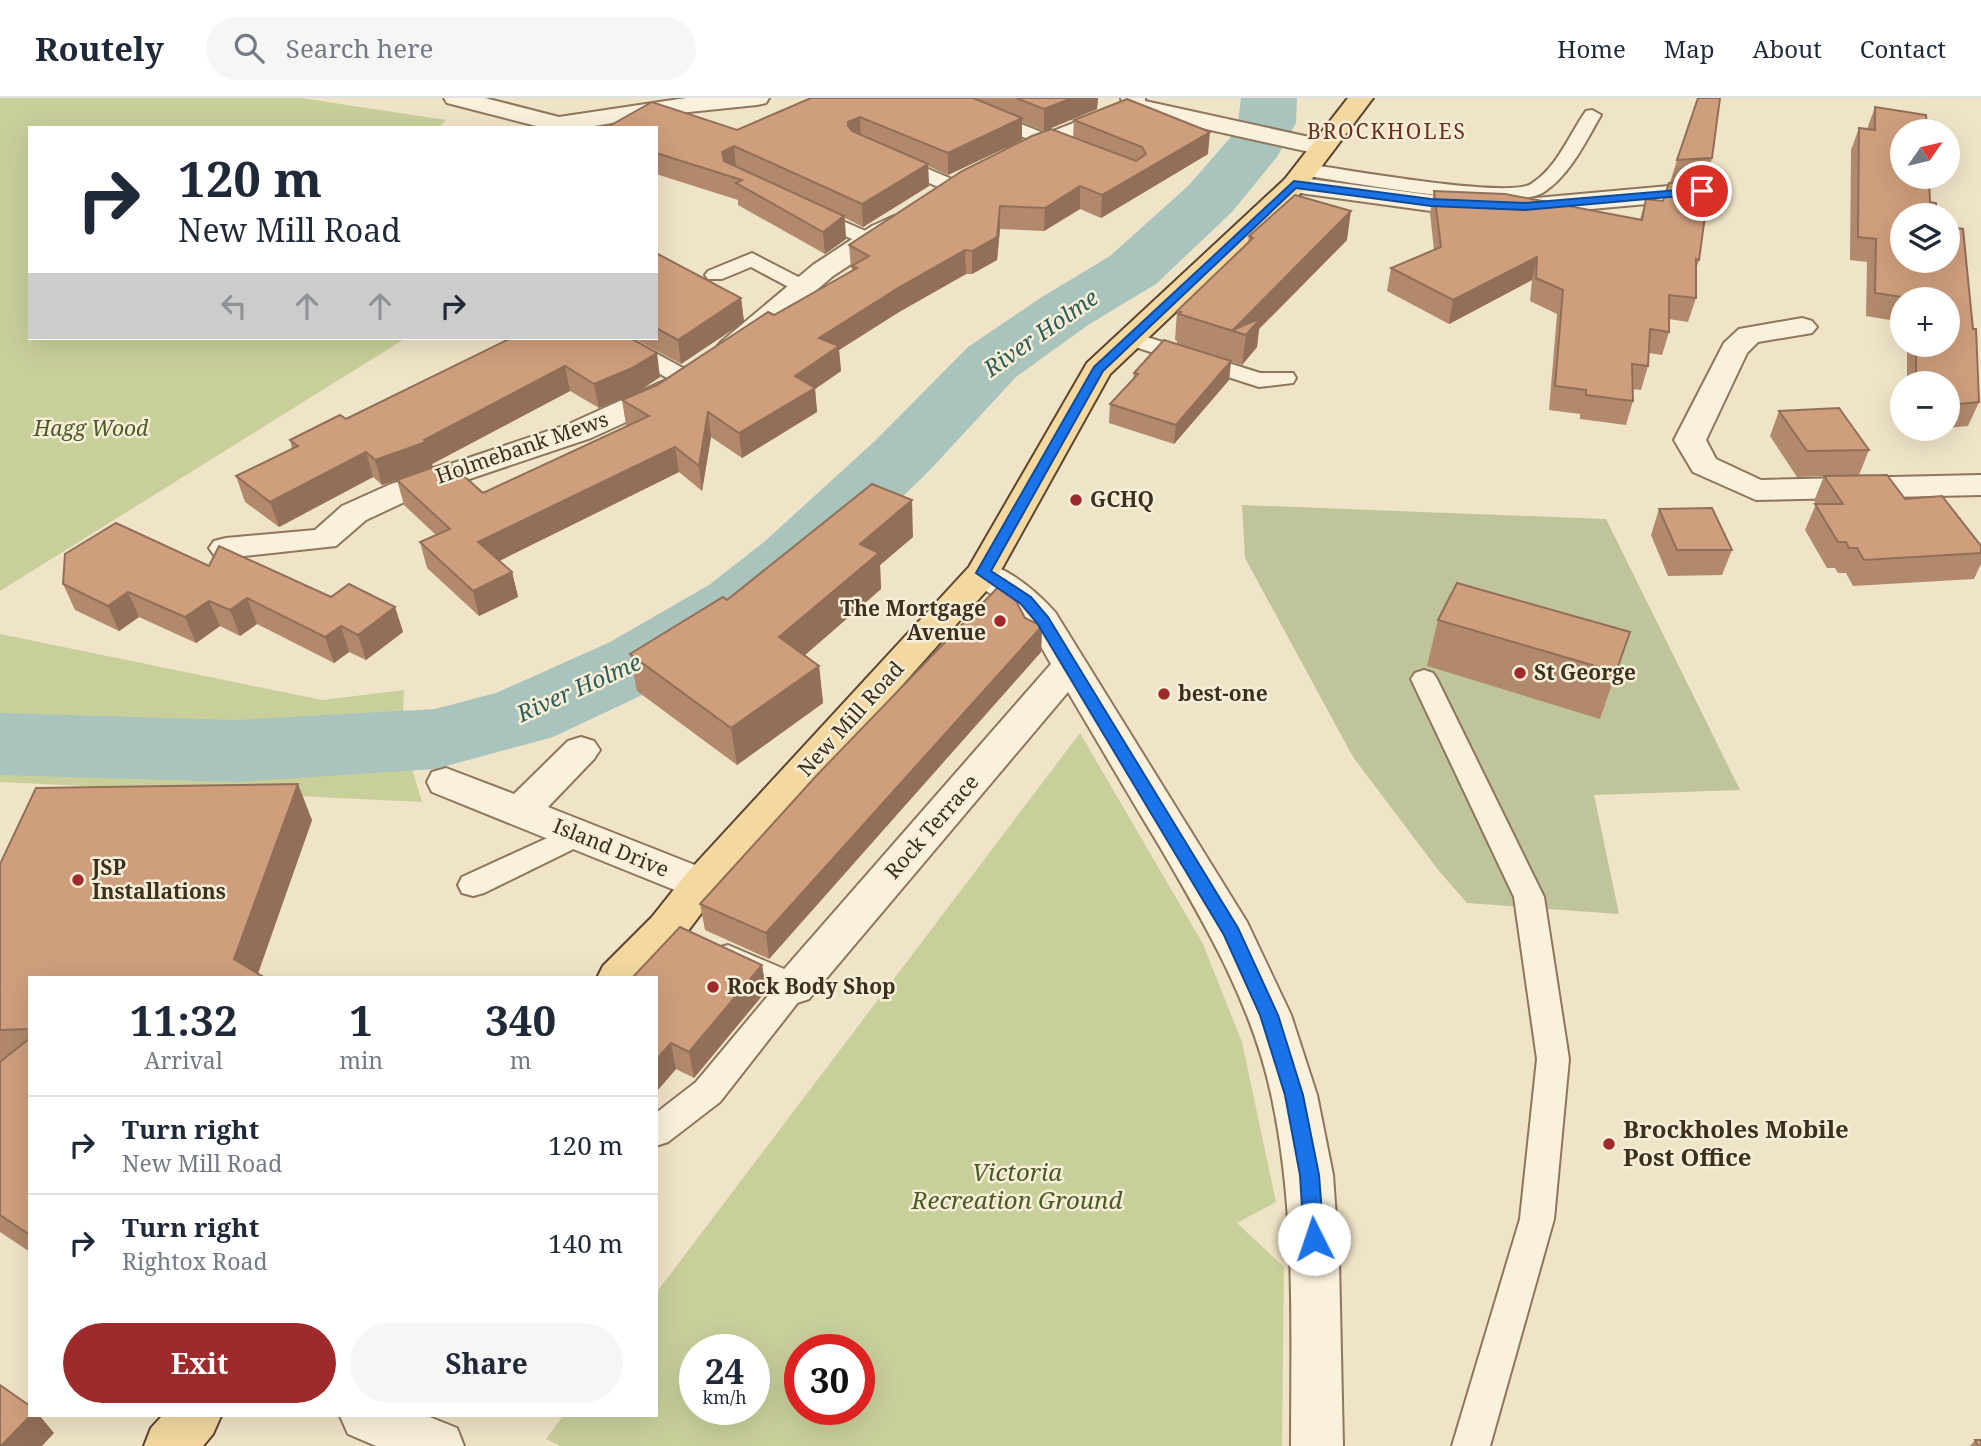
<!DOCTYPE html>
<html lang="en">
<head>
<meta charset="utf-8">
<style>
  :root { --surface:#fff; --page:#f6f6f7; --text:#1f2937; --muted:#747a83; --line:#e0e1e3; --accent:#9e2a2b }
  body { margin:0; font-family:"Noto Serif",serif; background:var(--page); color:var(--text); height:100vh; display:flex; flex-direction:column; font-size:26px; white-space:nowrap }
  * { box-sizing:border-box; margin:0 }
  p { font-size:23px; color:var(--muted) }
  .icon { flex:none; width:38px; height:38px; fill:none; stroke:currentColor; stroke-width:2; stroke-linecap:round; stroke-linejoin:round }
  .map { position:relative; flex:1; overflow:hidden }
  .sheet { position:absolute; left:28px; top:878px; width:630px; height:441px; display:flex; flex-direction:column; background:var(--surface); border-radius:0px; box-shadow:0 7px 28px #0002 }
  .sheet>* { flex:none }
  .guide { position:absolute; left:28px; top:28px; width:630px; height:214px; border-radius:0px; box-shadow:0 7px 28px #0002; background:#fff; color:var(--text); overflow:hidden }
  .needle { width:46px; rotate:56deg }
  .tools { position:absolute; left:1890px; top:21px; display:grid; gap:14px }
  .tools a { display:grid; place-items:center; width:70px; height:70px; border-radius:50%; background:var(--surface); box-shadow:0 7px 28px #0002; font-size:35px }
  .speed { position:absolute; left:679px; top:1236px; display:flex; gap:14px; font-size:35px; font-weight:700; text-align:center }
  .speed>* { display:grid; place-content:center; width:91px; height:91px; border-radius:50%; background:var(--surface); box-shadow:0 7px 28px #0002; line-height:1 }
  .speed small { font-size:18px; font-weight:400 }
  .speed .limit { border:10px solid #d22; background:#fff; color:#111 }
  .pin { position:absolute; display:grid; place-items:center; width:60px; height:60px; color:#fff; margin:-30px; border:4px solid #fff; border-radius:50%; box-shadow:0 2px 7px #0007 }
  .me { position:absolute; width:77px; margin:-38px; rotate:356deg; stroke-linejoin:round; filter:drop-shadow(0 0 5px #0008) }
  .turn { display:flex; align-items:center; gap:24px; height:147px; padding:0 35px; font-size:32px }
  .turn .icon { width:91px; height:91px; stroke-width:2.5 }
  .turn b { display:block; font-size:49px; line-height:60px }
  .lanes { display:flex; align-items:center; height:66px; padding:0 35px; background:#0003; justify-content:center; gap:35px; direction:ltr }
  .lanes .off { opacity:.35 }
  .eta { display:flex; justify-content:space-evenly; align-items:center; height:119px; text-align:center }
  .eta b { font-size:42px; font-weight:700; line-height:49px }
  .cta { display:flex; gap:14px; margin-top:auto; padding:14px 35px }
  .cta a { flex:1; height:80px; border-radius:42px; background:var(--accent); color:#fff; font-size:28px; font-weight:700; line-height:80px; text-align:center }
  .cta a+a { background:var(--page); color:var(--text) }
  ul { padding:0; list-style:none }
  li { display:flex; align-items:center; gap:21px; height:98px; padding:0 35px; border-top:2px solid var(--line) }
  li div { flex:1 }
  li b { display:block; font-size:26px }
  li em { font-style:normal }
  header { display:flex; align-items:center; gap:42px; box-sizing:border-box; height:98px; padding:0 35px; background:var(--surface); border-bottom:2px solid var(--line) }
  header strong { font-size:33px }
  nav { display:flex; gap:38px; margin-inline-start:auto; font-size:24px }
  .search { width:490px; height:63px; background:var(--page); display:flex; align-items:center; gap:18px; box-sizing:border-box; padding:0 24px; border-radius:38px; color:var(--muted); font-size:26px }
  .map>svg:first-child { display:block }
  .green { fill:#c9cf9b; fill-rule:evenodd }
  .cemetery { fill:#bfc49a }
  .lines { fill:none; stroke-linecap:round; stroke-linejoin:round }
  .river { fill:#a9c4bc; fill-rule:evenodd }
  .service-casing { stroke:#8d765c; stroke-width:4 }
  .minor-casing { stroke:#8d765c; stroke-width:4 }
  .primary-casing { stroke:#5b4430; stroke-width:4 }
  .service { fill:#faf1dc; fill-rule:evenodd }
  .minor { fill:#faf1dc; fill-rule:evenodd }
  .primary { fill:#f3d9a0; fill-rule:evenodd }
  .wall { fill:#b2896c }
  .shaded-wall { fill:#916f58 }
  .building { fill:#cf9f7d; stroke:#916f58; stroke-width:2 }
  .route { fill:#1a73e8; stroke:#114b97; stroke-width:2 }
  .poi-dot { fill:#9e2a2b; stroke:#f7eed8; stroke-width:2.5 }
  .labels { text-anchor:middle; stroke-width:5; stroke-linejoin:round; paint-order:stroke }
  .far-quarter-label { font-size:21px; letter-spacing:2px; fill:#6b2e1e; stroke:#f7eed8 }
  .park-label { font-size:21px; font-style:italic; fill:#4d5a26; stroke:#f7eed8 }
  .street-label { font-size:21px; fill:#3d2e20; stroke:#f7eed8 }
  .poi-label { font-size:21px; font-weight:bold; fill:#3d2e20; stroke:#f7eed8; text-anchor:start }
  .water-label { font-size:23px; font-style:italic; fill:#2f5d5a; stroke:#f7eed8 }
  .near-poi-label { font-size:24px; font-weight:bold; fill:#3d2e20; stroke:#f7eed8; text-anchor:start }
  .near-park-label { font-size:24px; font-style:italic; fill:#4d5a26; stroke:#f7eed8 }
</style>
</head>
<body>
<header>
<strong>Routely</strong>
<div class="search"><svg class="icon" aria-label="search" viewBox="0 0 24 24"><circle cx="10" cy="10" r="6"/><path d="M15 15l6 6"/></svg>Search here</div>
<nav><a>Home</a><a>Map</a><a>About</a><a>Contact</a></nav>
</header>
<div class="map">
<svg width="1981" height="1348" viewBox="0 0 1981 1348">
  <rect width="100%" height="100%" fill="#f0e4c8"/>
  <!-- green -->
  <g class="green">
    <polygon points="0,0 301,0 446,22 438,30 30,30 30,240 406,240 0,493"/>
    <polygon points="0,536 322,602 404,592 402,637 422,704 0,684"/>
    <path d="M1080 635 1203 846 1242 944 1276 1104 1237 1125 1284 1169 1282 1348H560L546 1341 563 1318H656V1195ZM695 1251H754V1311H695ZM800 1251H859V1311H800Z"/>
  </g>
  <!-- cemetery -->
  <polygon class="cemetery" points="1242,407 1606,421 1740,692 1594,697 1619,816 1467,805 1439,773 1353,659 1245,460"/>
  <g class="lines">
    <!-- river -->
    <polygon class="river" points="1241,0 1297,0 1296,25 1277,59 1232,114 1156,186 1088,227 1016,279 928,374 820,478 767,523 670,584 553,639 435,671 236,684 0,677 0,615 236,622 435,611 496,595 610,544 709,487 764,444 876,342 968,249 1042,199 1110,158 1188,88 1230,40 1238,25"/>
    <!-- service casing -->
    <g class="service-casing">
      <g id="service">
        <polygon points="986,12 1074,47 1077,51 1068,57 1062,55 980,21 977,17 980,13"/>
        <path d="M1592 12 1601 17C1586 43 1570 77 1544 94 1512 115 1352 84 1307 78L1298 72 1307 66C1343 71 1508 101 1531 86 1557 70 1569 37 1586 13Z"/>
        <polygon points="895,57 959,84 961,88 952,94 945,92 888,67 886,63"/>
        <polygon points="810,109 875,137 878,141 875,145 861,145 803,119 800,115"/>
        <polygon points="752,155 810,185 813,189 810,193 796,193 751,169 722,181 708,181 705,177 708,173"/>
        <polygon points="1131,234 1260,275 1293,275 1296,280 1293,285 1259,289 1123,245 1120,240 1123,235"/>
        <polygon points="602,240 628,240 692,275 695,280 692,285 676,285 605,245"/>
        <polygon points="1424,572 1433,575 1437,581 1544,799 1569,961 1554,1121 1490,1348 1452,1348 1520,1121 1537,961 1514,799 1411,581 1415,575"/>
        <polygon points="578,726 588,730 592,737 588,744 484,795 473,798 462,795 458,787 462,779"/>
        <polygon points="728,847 805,880 810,889 720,1004 668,1044 656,1048 656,1015 696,984 772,893 717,868 713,859 717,850"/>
      </g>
    </g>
    <!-- minor casing -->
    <g class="minor-casing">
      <g id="minor">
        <polygon points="444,0 485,0 559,19 686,0 769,0 766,5 757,7 660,17 582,30 544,30 447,5"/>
        <polygon points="1121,0 1145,0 1145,3 1332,44 1336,49 1332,54 1323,57 1134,15 1025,61 1016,64 1007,61 1003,56 1007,51 1122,6"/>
        <polygon points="1294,79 1431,97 1525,101 1702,85 1711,87 1715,93 1711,99 1702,101 1525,117 1431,113 1285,93 1281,87 1285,81"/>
        <polygon points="894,118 903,120 907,126 903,132 833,178 741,256 731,259 721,256 716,250 721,244 813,167 872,128"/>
        <polygon points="1802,220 1812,223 1817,229 1812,235 1758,244 1747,255 1706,342 1716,361 1761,382 1981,377 1981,397 1756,402 1693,374 1674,342 1724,245 1739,231"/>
        <polygon points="668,281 679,284 683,290 679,296 659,309 591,340 413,400 366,422 336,448 226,460 214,457 209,450 214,443 226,440 315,432 342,408 391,386 569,326"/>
        <path d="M983 464C1011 472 1036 493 1055 514L1247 824 1291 917 1317 997 1333 1077 1339 1162 1343 1348H1291C1291 1231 1296 1114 1272 1000 1253 908 1206 828 1160 749 1129 698 1099 646 1068 594L809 901 794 906 779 901 772 889 779 877 1051 566C1040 547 1030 526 1014 511 999 498 977 492 966 475L971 467Z"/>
        <polygon points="581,639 594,643 600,652 594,661 548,709 715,775 721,786 715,797 701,801 687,797 432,694 427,684 432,674 446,670 514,696 568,643"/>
        <polygon points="340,1318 427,1318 457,1330 464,1348 376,1348 348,1336"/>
      </g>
    </g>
    <!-- primary casing -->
    <g class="primary-casing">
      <g id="primary">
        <polygon points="1348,0 1373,0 1303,93 1110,276 995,483 715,797 682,841 644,880 597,880 603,868 652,819 687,775 969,469 1087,265 1285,81"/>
        <polygon points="162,1318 221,1318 213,1336 203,1348 144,1348 151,1330"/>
      </g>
    </g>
    <!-- service -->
    <use href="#service" class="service"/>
    <!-- minor -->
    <use href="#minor" class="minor"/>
    <!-- primary -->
    <use href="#primary" class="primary"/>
  </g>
  <!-- wall -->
  <g class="wall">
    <polygon points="811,0 1098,0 1097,11 1044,33 1022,24 1022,42 948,77 928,68 929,88 863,129 845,120 846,141 825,156 738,107 738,102 656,76 656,30 737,32"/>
    <polygon points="1875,9 1926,17 1927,33 1902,33 1902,79 1929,79 1930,104 1936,105 1937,117 1902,117 1902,163 1948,163 1948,129 1963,131 1973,231 1976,231 1979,304 1968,328 1948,330 1948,285 1907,285 1907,247 1948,247 1948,201 1902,201 1902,224 1866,218 1867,164 1850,162 1851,52 1859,30 1867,31"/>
    <polygon points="1074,22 1208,56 1101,120 1080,111 1044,133 1000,131 997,162 972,176 966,176 899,214 839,252 841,273 815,291 817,314 742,360 711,339 702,393 679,374 499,463 512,474 518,499 479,518 427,470 420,444 436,437 404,407 397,382 483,395 628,328 626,327 622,302 657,287 774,217 853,172 851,170 849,147 1073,39"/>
    <polygon points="1712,60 1706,81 1699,162 1696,172 1696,200 1688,224 1669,221 1669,234 1662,257 1649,255 1648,268 1641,292 1632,291 1633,303 1626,327 1580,321 1580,316 1549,312 1557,216 1530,203 1532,182 1449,226 1387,193 1391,170 1434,152 1430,115 1434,93 1640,121 1646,101 1663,103 1670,85 1677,62"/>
    <polygon points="1249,138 1347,142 1259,231 1257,249 1242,267 1177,246 1177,243 1175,242 1177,213 1248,144"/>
    <polygon points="656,155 741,200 744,224 681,266 633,240 656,240"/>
    <polygon points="511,240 660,279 636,295 599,310 570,293 432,366 433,369 382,387 373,379 279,429 245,404 236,378 292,351 290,342 346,321"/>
    <polygon points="1231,263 1229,282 1174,346 1109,325 1110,306 1133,282 1134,275"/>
    <polygon points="1779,313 1869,352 1859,377 1797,379 1770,338"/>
    <polygon points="1906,331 1937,331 1906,333"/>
    <polygon points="1824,378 1905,401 1981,448 1981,466 1974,481 1853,488 1846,475 1838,475 1835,470 1827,470 1805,432 1816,406 1814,403"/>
    <polygon points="1659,411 1732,452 1722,477 1668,478 1651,437"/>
    <polygon points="913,439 880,467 881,491 805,557 819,568 823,605 737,667 637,593 630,556 727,502"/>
    <polygon points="209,468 331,499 395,509 403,534 366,562 349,554 334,565 257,526 240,538 220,528 196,545 139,519 119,533 75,512 63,486"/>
    <polygon points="1025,520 1042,528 1041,554 769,861 705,832 700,806"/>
    <polygon points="1438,522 1630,534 1600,621 1427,568"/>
    <polygon points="312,722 258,876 30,880 30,1154 0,1134 0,766"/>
    <polygon points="762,867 766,893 694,980 676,971 656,994 656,880"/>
    <polygon points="1975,1342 1981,1348 1970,1348"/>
  </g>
  <!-- shaded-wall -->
  <g class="shaded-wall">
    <polygon points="1072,0 1098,0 1097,11 1044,33 1044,11"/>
    <polygon points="860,19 861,41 850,46 848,28 848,24"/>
    <polygon points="1022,20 1022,42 948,77 948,55"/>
    <polygon points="1210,34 1208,56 1101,120 1102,97"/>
    <polygon points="734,48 736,70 725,76 722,54"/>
    <polygon points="928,66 929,88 863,129 862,106"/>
    <polygon points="1080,88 1080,111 1044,133 1045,110"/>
    <polygon points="1000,108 1000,131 997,162 972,176 972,153"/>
    <polygon points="1351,113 1347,142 1259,231 1257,249 1242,267 1246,237 1233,232"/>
    <polygon points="844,118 846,141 825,156 823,134"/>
    <polygon points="965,152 966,176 899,214 839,252 841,273 815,291 817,314 742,360 739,335 795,278 819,240 898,190"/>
    <polygon points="1537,159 1532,182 1449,226 1453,202"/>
    <polygon points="741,200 744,224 681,266 678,242"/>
    <polygon points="657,255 660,279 636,295 599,310 594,286"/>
    <polygon points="1231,263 1229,282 1174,346 1176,327"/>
    <polygon points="565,268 570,293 432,366 433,369 382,387 375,362 424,342"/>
    <polygon points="708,314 711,339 702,393 699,368"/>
    <polygon points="675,349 679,374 485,470 478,444"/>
    <polygon points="366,354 373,379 279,429 270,404"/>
    <polygon points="912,402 913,439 880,467 881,491 783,576 779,539 860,446"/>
    <polygon points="512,474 518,499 479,518 473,493"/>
    <polygon points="128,494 139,519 119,533 108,508"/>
    <polygon points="247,500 257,526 240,538 230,512"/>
    <polygon points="209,503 220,528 196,545 185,519"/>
    <polygon points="395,509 403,534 366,562 358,537"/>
    <polygon points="341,528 349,554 334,565 325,539"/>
    <polygon points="1042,528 1041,554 769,861 766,835"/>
    <polygon points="819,568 823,605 737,667 731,630"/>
    <polygon points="298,686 312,722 256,880 234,861"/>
    <polygon points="762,867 766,893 694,980 689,954"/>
    <polygon points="671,945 676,971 656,994 656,962"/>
    <polygon points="30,1318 40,1318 54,1335 42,1348 1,1348"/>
  </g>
  <!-- building -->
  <g class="building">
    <polygon points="811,0 973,0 1022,20 948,55 860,19 848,24 848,28 852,33 928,66 862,106 734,48 722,54 724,63 844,118 823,134 736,85 742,82 656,55 656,30 606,30 652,4 737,32"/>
    <polygon points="1016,0 1072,0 1044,11"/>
    <polygon points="1698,0 1720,0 1712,60 1677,62"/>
    <polygon points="1127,1 1210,34 1102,97 1080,88 1045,110 1000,108 997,139 972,153 965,152 898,190 819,240 839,248 795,278 815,290 739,335 708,314 699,368 675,349 478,444 512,474 473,493 420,444 450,431 397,382 448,364 483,395 649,318 622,302 657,287 768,214 774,217 857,170 852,168 869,158 849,147 962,73 1032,38 1051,31 1136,63 1146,56 1142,49 1074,22"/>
    <polygon points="1875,9 1926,17 1927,33 1902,33 1902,79 1929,79 1930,104 1936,105 1937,117 1902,117 1902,163 1948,163 1948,129 1963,131 1973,231 1976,231 1979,304 1948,307 1948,285 1916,285 1916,247 1948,247 1948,201 1916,201 1875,195 1876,141 1858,139 1859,30 1875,32"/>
    <polygon points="1710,81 1699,162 1696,161 1696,200 1669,197 1669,234 1650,231 1648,268 1632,266 1633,303 1586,297 1586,292 1555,288 1563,192 1536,180 1537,159 1453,202 1391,170 1441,149 1434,93 1505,96 1642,122 1646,101 1663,103 1669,85"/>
    <polygon points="1295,97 1351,113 1233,232 1261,220 1246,237 1179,216 1181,214 1177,213 1253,140 1249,138"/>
    <polygon points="656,155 741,200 678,242 656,230"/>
    <polygon points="511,240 630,240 657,255 632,270 594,286 565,268 424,342 426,344 375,362 366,354 270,404 236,378 298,348 290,342 340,317 346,321"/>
    <polygon points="1164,242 1231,263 1176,327 1110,306 1138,276 1134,275"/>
    <polygon points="1839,310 1869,352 1807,353 1779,313"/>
    <polygon points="1887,377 1905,401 1942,398 1981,448 1981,455 1864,462 1857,450 1849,450 1846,444 1838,444 1815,406 1843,406 1824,378"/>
    <polygon points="872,386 912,402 860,446 879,455 779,539 819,568 731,630 630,556 723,499 727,502"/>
    <polygon points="1712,410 1732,452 1677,452 1659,411"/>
    <polygon points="116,425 209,468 219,448 331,499 349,486 395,509 358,537 341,528 325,539 247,500 230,512 209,503 185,519 128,494 108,508 63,486 65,456"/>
    <polygon points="1005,482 1025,520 1042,528 766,835 700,806 817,677"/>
    <polygon points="1457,485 1630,534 1616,574 1438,522"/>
    <polygon points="298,686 234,861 265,880 30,880 30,931 0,932 0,766 36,690"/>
    <polygon points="680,829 762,867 689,954 671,945 656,962 656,880 632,880"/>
    <polygon points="30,940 30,1137 0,1117 0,964"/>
    <polygon points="0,1287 30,1308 30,1318 1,1348 0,1348"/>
    <polygon points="1975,1342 1981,1342 1981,1348 1978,1348"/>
  </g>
  <!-- route -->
  <polygon class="route" points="1294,83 1431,101 1525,105 1702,90 1707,93 1702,96 1525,112 1431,108 1296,90 1103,273 991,473 1031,499 1048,519 1238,830 1278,917 1303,997 1319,1077 1324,1141 1321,1147 1314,1150 1307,1147 1304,1141 1300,1077 1285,997 1260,917 1224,837 1037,525 1021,506 976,475 1094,269"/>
  <!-- markers -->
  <g class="poi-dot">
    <circle cx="1076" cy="402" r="7"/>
    <circle cx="1000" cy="523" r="7"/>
    <circle cx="1520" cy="575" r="7"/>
    <circle cx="1164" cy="596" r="7"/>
    <circle cx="78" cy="782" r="7"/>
    <circle cx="713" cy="889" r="7"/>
    <circle cx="1609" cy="1046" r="7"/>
  </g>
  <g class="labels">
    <!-- far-quarter labels -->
    <g class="far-quarter-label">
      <text x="1387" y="41">BROCKHOLES</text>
    </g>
    <!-- park labels -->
    <g class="park-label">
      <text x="91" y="338">Hagg Wood</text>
    </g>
    <!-- street labels -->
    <g class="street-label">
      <text transform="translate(522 350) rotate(-19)" y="7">Holmebank Mews</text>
      <text transform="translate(851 621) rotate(-48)" y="7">New Mill Road</text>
      <text transform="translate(932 729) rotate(-49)" y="7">Rock Terrace</text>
      <text transform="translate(611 750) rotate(22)" y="7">Island Drive</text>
    </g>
    <!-- poi labels -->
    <g class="poi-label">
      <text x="1090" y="409">GCHQ</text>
      <text x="986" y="518" text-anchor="end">The Mortgage<tspan x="986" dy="24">Avenue</tspan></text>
      <text x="1534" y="582">St George</text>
      <text x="1178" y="603">best-one</text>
      <text x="92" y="777">JSP<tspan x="92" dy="24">Installations</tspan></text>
      <text x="727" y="896">Rock Body Shop</text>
    </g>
    <!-- water labels -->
    <g class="water-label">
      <text transform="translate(1041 235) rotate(-35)" y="8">River Holme</text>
      <text transform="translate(579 590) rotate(-24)" y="8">River Holme</text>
    </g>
    <!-- near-poi labels -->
    <g class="near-poi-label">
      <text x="1623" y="1040">Brockholes Mobile<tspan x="1623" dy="28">Post Office</tspan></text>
    </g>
    <!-- near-park labels -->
    <g class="near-park-label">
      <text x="1017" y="1083">Victoria<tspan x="1017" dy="28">Recreation Ground</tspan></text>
    </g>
  </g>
</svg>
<div class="tools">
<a><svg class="needle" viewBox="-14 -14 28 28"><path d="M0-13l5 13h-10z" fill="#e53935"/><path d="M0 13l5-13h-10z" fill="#747a83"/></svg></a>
<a><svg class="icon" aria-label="layers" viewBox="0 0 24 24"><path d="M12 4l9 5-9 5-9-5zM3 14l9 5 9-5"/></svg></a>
<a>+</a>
<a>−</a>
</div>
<div class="speed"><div>24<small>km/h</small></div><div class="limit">30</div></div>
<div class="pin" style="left:1702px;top:93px;background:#d93025"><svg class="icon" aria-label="arrive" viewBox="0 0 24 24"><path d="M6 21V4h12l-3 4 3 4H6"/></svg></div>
<svg class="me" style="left:1314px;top:1141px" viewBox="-20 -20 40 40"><circle r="19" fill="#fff"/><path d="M0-13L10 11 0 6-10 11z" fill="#1a73e8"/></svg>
<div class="guide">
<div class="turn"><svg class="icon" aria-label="right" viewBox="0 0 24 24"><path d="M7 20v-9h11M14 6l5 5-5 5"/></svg><div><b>120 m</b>New Mill Road</div></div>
<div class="lanes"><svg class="icon off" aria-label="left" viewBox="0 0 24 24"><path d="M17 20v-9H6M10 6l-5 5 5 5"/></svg><svg class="icon off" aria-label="ahead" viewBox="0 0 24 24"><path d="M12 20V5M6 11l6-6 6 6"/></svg><svg class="icon off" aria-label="ahead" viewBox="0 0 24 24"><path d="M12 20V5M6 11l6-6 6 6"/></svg><svg class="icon" aria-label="right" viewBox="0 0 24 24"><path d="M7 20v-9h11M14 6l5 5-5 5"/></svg></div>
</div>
<section class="sheet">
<div class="eta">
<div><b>11:32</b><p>Arrival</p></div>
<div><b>1</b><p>min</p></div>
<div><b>340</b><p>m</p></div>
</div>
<ul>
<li><svg class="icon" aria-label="right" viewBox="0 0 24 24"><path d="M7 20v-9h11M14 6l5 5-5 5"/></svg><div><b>Turn right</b><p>New Mill Road</p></div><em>120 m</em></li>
<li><svg class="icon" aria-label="right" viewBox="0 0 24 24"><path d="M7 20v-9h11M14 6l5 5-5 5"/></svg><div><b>Turn right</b><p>Rightox Road</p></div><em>140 m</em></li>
</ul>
<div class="cta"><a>Exit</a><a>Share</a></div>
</section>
</div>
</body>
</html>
